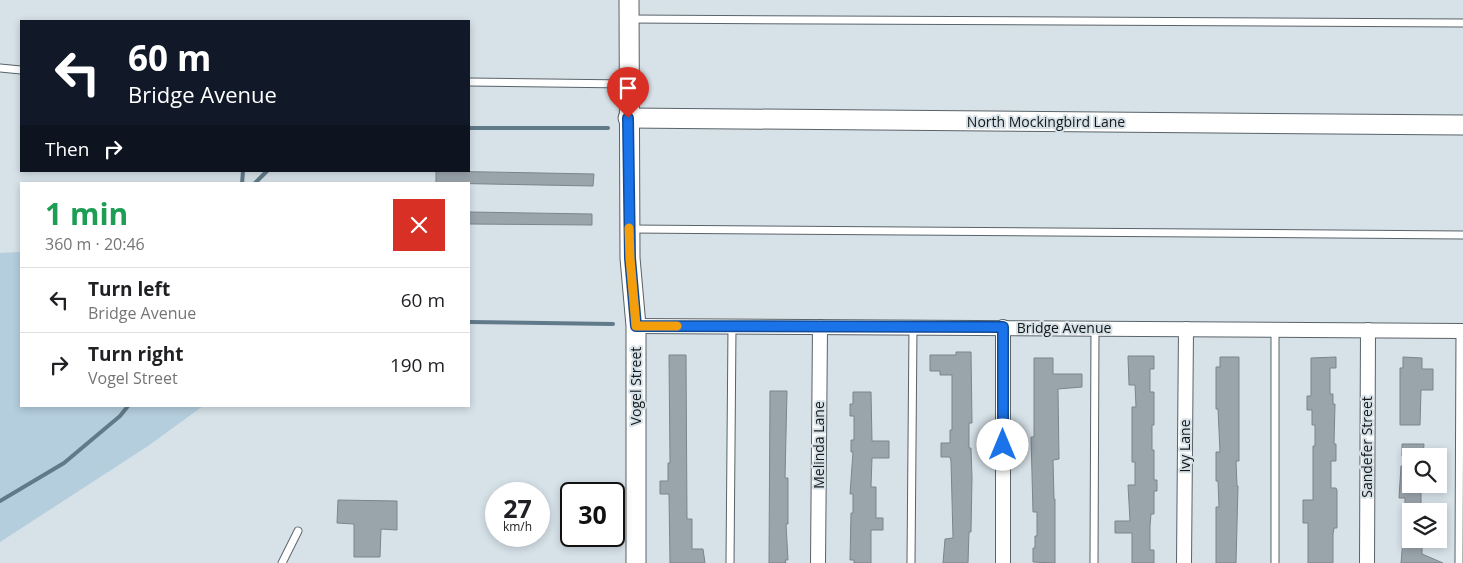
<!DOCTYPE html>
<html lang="en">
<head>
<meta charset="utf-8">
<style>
  :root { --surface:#fff; --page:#f2f2f2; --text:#202124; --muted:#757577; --line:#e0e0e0 }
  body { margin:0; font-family:"Open Sans",sans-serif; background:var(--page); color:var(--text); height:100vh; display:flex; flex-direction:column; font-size:19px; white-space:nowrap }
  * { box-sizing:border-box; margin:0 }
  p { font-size:16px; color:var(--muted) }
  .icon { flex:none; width:28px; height:28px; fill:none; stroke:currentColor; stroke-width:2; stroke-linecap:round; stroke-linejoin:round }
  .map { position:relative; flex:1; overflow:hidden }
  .side { position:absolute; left:20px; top:182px; width:450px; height:225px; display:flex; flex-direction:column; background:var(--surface); border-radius:0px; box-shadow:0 2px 8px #0003 }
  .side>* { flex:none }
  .top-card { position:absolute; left:20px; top:20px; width:450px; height:152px; border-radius:0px; box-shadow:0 2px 8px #0003; background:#111827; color:#fff; overflow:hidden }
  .fabs { position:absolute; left:1402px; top:448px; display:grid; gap:10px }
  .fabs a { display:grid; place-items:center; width:45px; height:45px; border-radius:0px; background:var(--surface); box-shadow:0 2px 8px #0003; font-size:25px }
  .speed { position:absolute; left:485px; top:482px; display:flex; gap:10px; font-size:25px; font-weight:700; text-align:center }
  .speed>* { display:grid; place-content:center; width:65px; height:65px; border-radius:50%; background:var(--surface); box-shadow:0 2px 8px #0003; line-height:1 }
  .speed small { font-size:12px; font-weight:400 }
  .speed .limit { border:2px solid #111; border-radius:8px; background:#fff; color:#111 }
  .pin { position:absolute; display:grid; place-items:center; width:42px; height:42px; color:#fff; margin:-51px -21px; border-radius:50% 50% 50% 0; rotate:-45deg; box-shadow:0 0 5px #0007 }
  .pin .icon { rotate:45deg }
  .me { position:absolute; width:55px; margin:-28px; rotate:0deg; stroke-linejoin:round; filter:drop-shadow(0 0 4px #0008) }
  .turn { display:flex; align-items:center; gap:18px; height:105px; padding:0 25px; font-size:22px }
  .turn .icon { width:65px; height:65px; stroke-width:2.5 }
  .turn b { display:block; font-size:35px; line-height:42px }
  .then { display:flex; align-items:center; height:48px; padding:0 25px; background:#0003; gap:10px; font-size:19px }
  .round { display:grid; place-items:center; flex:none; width:52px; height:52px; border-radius:0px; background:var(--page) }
  .summary { display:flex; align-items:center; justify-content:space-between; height:85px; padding:0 25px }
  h1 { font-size:30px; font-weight:700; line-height:38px; color:#1e9e55 }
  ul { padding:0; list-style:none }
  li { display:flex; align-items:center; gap:15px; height:65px; padding:0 25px; border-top:1px solid var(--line) }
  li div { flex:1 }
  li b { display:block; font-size:19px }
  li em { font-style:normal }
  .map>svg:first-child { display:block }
  .green { fill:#b4cede }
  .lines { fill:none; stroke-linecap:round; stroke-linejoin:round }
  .stream { stroke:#607a89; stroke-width:4 }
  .building { fill:#9aa4ab; stroke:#7b858b }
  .lane-casing { stroke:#596368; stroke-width:9 }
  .street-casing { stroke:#596368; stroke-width:16 }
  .secondary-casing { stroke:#596368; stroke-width:21 }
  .lane { stroke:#fff; stroke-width:7 }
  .street { stroke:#fff; stroke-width:14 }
  .secondary { stroke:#fff; stroke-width:19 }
  .route-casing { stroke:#114b97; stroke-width:12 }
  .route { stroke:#1a73e8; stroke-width:9 }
  .slow { stroke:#f59e0b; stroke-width:9 }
  .labels { text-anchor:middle; stroke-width:4; stroke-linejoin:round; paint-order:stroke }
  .street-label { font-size:14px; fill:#14181a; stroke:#d6e1e8 }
</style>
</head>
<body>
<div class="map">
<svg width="1463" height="563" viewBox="0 0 1463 563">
  <rect width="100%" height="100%" fill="#d6e1e8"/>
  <!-- green -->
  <polygon class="green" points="21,252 21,406 203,406 148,446 0,542 0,253"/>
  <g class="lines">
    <!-- stream -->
    <g class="stream">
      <polyline points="469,128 608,128"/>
      <polyline points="242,184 243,171"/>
      <polyline points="254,184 267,171"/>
      <polyline points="469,322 613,324"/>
      <polyline points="0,501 64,463 120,416 128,406"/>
    </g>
  </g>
  <!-- building -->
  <g class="building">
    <polygon points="436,171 594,174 593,186 436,183"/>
    <polygon points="469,212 592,214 592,225 469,224"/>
    <polygon points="956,352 971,352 972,423 969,423 969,448 971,448 972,478 971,532 969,532 968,563 943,563 945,539 953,538 951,461 950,457 941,457 941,443 950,443 950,430 952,430 952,375 940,375 940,371 930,371 930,355 956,355"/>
    <polygon points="669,355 686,355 687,519 692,519 692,549 703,549 705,563 670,563 669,494 660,494 660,481 668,481 668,463 670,463"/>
    <polygon points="1128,356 1154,356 1154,369 1150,369 1150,392 1154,392 1154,425 1152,425 1152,450 1154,450 1154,480 1157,480 1157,491 1154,491 1154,514 1151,514 1150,526 1150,550 1154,550 1154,563 1132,563 1132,533 1115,533 1115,521 1130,521 1128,485 1135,485 1135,462 1132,462 1132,407 1136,407 1135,385 1129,385"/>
    <polygon points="1220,357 1239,357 1239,461 1236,461 1237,486 1238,486 1236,563 1216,563 1216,507 1219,507 1218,481 1216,481 1216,452 1220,452 1218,409 1216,409 1216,367 1220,367"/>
    <polygon points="1336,357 1336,368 1330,368 1330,394 1333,394 1333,404 1335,404 1334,444 1336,444 1336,461 1331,461 1331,488 1336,488 1337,490 1337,528 1334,528 1333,534 1333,563 1308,563 1308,523 1303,523 1303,500 1313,500 1313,446 1315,446 1315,425 1312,425 1312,410 1307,410 1307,396 1311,396 1311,358"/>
    <polygon points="1403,357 1422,358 1422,369 1433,369 1433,390 1421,390 1420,425 1400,425 1400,368 1403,368"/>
    <polygon points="1034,358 1053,358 1053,374 1082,374 1082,387 1058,389 1059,459 1053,460 1054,499 1055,499 1055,563 1033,562 1033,548 1035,548 1035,536 1037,536 1037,512 1033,512 1031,437 1034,437"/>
    <polygon points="770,391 787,391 785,478 788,478 788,524 786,524 788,560 785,560 786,563 769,563"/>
    <polygon points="853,392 871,392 872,441 889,441 889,458 872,458 871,487 876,487 876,518 883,518 883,530 871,530 871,563 854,563 854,560 850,560 851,513 853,513 853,494 850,494 853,452 851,452 851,440 854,440 854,416 850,416 850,404 853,404"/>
    <polygon points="1402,444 1424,444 1423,456 1402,456"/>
    <polygon points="1401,466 1411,466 1411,484 1421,484 1421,511 1405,511 1405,498 1399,498"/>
    <polygon points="338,500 397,501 397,530 381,529 380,557 354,557 354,524 337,523"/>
    <polygon points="1403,539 1422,539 1422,554 1443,563 1401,563"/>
  </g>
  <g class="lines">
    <!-- lane casing -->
    <g class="lane-casing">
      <g id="lane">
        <polyline points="629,19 1463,23"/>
        <polyline points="0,68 21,70"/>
        <polyline points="469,82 628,84"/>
        <polyline points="630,229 1463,235"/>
        <polyline points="1275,330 1275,563"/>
        <polyline points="282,563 298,531"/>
        <polyline points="730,563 732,327"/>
        <polyline points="911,563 913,327"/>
        <polyline points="1094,563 1095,328"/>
        <polyline points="1459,563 1460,331"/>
      </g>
    </g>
    <!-- street casing -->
    <g class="street-casing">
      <g id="street">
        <polyline points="636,326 1463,331"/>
        <polyline points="1003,327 1003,563"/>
        <polyline points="818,563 820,327"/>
        <polyline points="1184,563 1186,329"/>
        <polyline points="1367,563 1368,330"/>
      </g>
    </g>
    <!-- secondary casing -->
    <g class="secondary-casing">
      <g id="secondary">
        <polyline points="629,0 630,258 636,326 636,563"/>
        <polyline points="628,118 1463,125"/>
      </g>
    </g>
    <!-- lane -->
    <use href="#lane" class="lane"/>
    <!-- street -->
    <use href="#street" class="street"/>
    <!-- secondary -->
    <use href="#secondary" class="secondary"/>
  </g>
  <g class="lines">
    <!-- route casing -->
    <g class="route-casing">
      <polyline id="route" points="628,118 630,258 636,326 1003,327 1003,445"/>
    </g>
    <!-- route -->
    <use href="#route" class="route"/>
    <!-- slow -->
    <polyline class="slow" points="629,228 630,258 636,326 677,326"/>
  </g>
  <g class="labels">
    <!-- street labels -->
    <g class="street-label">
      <text x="1046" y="127">North Mockingbird Lane</text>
      <text x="1064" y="333">Bridge Avenue</text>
      <text transform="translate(636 386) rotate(-90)" y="5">Vogel Street</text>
      <text transform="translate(819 445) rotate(-90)" y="5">Melinda Lane</text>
      <text transform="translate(1185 446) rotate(-90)" y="5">Ivy Lane</text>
      <text transform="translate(1367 447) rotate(-90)" y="5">Sandefer Street</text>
    </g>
  </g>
</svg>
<div class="fabs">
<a><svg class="icon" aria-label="search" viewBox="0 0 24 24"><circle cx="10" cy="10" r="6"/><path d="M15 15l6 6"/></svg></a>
<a><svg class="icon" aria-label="layers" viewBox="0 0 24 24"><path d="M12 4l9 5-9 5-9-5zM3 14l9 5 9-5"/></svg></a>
</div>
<div class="speed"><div>27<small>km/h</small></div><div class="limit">30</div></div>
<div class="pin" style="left:628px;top:118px;background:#d93025"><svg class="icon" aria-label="arrive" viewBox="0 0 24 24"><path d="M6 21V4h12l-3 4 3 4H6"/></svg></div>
<svg class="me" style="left:1003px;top:445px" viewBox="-20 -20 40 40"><circle r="19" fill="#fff"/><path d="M0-13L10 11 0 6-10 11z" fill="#1a73e8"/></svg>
<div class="top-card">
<div class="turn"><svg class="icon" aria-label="left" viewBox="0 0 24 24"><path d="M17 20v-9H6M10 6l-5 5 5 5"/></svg><div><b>60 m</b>Bridge Avenue</div></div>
<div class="then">Then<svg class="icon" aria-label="right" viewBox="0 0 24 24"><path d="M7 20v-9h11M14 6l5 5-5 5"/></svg></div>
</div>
<section class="side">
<div class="summary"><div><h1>1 min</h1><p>360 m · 20:46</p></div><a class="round" style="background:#d93025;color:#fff"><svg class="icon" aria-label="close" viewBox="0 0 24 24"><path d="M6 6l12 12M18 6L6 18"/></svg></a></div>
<ul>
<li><svg class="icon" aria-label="left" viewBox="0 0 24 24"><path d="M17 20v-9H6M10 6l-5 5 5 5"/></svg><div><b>Turn left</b><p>Bridge Avenue</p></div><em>60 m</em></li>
<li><svg class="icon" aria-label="right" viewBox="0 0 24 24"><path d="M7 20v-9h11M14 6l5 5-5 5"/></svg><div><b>Turn right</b><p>Vogel Street</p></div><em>190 m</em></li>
</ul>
</section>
</div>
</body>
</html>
